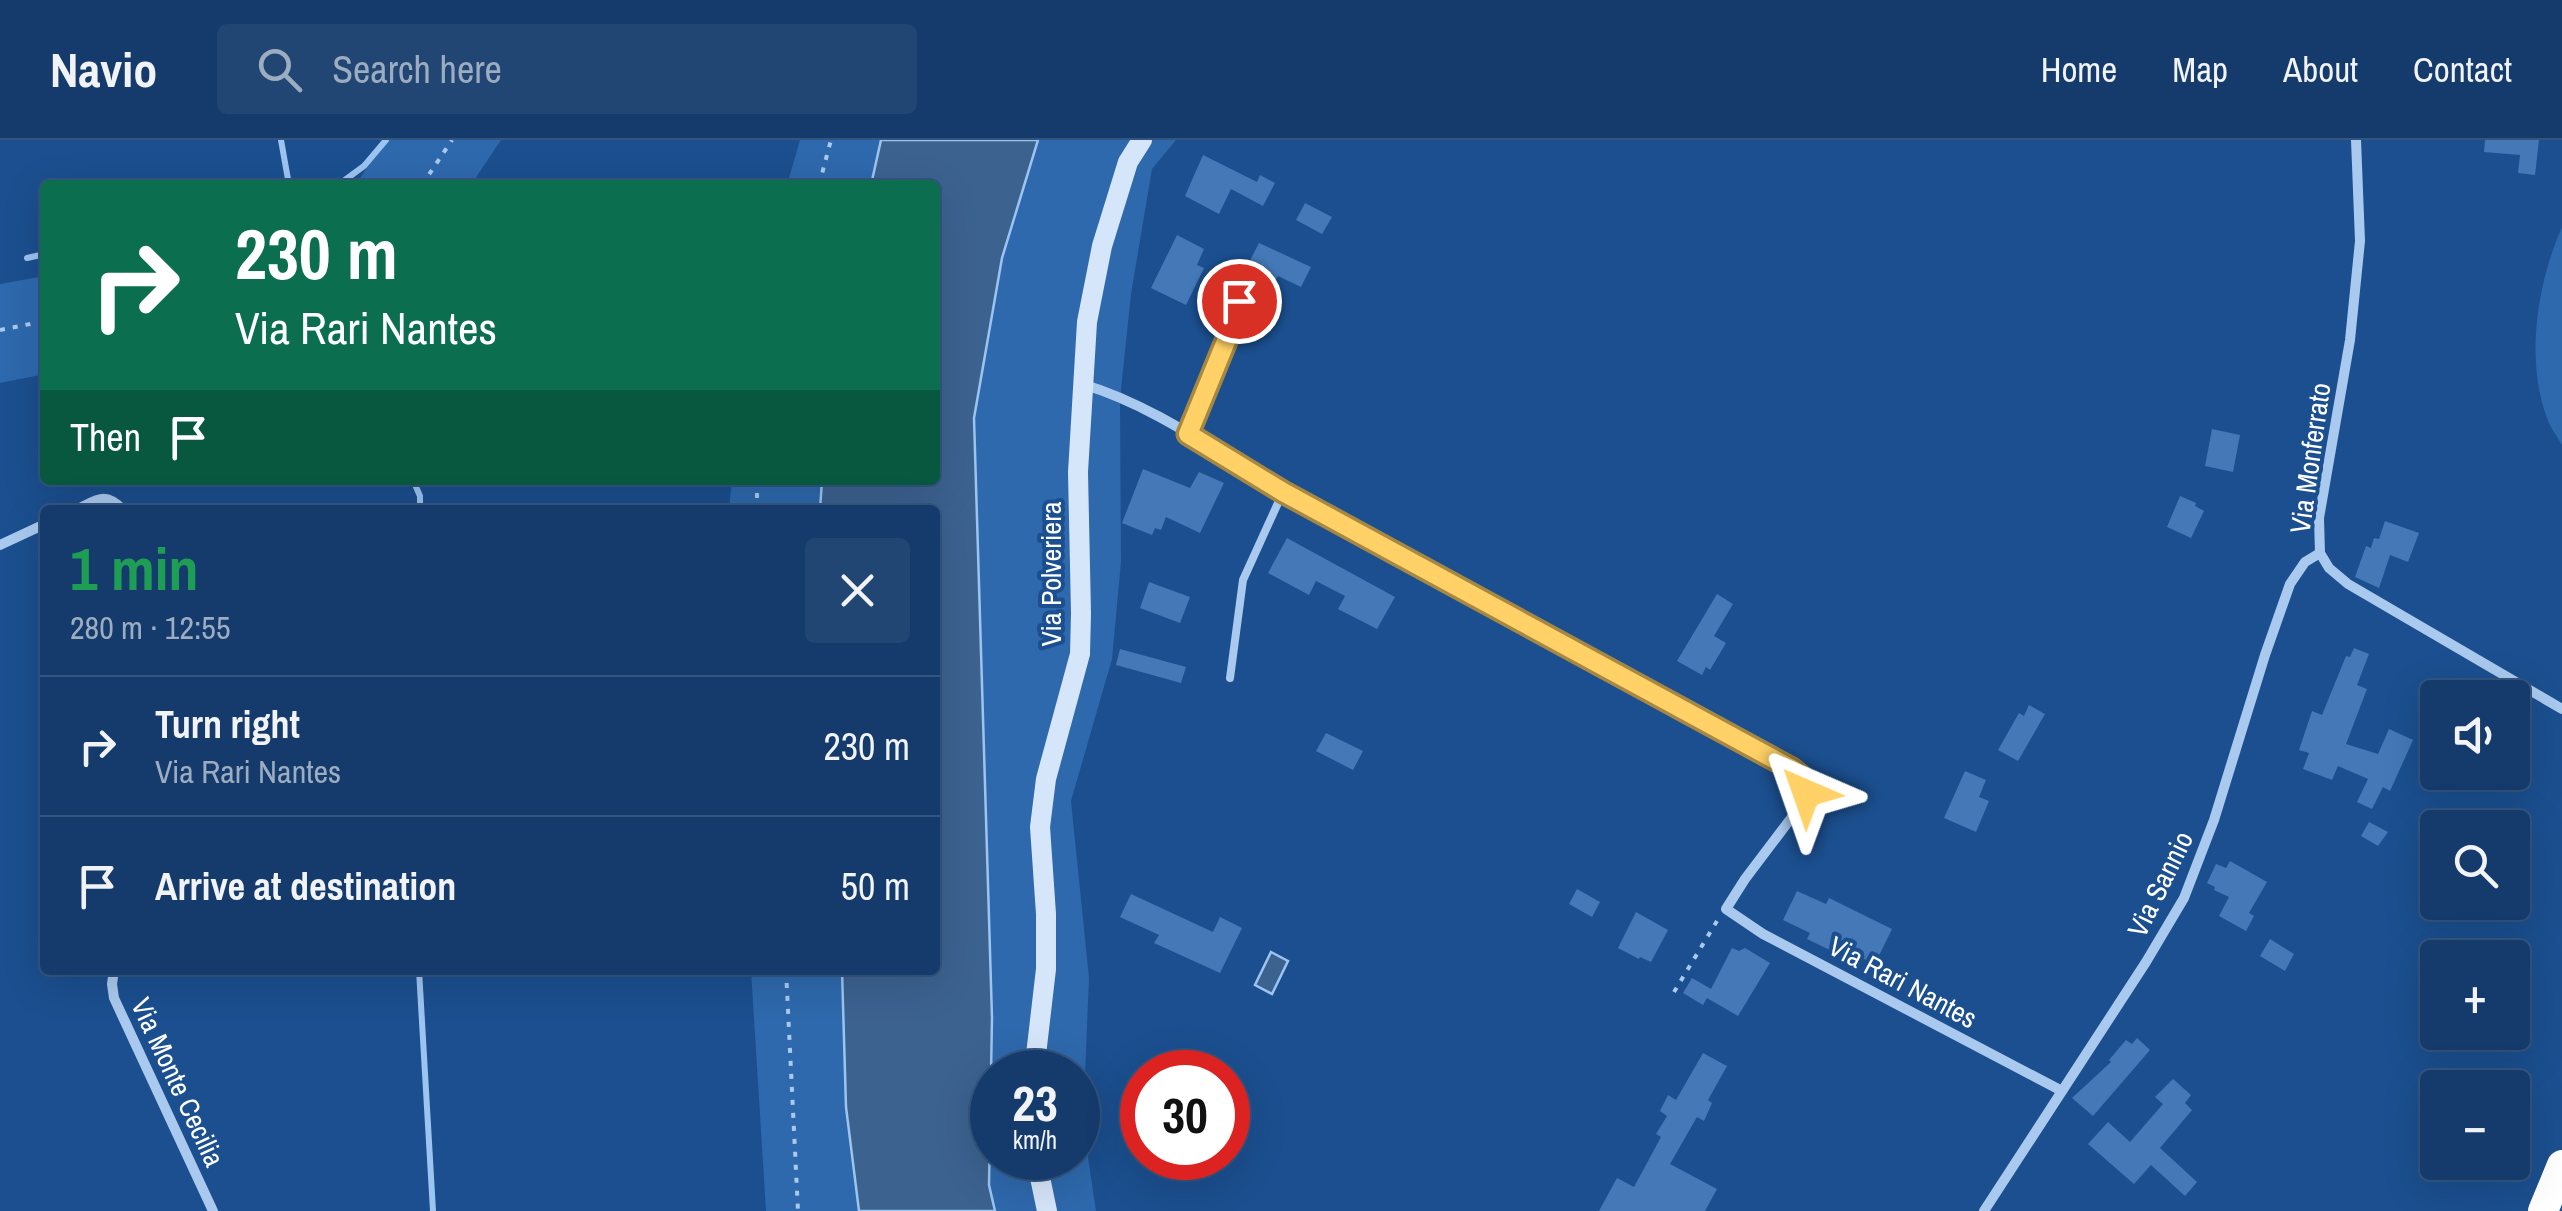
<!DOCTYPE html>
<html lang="en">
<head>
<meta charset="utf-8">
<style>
  :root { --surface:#143b6b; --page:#214673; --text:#f1f3f6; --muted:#9dadc1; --line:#33557e }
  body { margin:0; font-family:"Archivo Narrow",sans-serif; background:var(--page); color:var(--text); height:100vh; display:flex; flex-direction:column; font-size:38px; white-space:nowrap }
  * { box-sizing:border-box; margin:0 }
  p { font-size:32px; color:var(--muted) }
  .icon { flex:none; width:55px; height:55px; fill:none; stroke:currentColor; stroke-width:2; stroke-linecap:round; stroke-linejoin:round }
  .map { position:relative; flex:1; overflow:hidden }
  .sheet { position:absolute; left:40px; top:365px; width:900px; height:470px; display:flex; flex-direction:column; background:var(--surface); border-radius:10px; box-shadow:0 10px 40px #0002,0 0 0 2px var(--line) }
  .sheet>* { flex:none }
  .banner { position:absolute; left:40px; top:40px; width:900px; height:305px; border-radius:10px; box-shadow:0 10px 40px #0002,0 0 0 2px var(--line); background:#0b6e4f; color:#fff; overflow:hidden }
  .fabs { position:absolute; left:2420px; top:540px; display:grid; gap:20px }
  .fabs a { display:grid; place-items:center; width:110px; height:110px; border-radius:10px; background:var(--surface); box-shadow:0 10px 40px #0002,0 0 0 2px var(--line); font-size:50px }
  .speed { position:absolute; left:970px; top:910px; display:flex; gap:20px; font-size:50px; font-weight:700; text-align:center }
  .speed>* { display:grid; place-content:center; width:130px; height:130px; border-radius:50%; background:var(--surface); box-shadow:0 10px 40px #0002,0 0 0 2px var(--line); line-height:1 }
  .speed small { font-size:25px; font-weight:400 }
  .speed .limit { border:15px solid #d22; background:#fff; color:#111 }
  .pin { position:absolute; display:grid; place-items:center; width:85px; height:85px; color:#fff; margin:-42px; border:5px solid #fff; border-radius:50%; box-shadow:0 2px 10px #0007 }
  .me { position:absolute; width:110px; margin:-55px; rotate:317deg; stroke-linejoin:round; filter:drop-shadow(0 0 8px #0008) }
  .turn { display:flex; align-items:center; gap:35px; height:210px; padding:0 30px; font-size:45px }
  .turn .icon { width:130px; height:130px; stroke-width:2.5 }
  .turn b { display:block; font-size:70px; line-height:85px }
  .then { display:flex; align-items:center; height:95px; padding:0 30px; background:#0003; gap:20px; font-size:38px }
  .round { display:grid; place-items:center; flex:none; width:105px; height:105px; border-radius:10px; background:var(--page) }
  .head { display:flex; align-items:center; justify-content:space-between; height:170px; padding:0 30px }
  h1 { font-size:60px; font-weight:700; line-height:75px; color:#1e9e55 }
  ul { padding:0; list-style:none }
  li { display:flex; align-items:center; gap:30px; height:140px; padding:0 30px; border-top:2px solid var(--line) }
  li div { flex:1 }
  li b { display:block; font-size:38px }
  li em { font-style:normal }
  header { display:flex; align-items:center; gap:60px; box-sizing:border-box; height:140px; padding:0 50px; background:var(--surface); border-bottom:2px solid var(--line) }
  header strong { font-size:48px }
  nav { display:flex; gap:55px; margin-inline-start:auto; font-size:35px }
  .search { width:700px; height:90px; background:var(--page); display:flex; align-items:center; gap:25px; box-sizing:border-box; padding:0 35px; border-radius:10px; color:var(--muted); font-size:38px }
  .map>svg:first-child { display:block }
  .green { fill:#2e69ad; fill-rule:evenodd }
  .water { fill:#3c6290; stroke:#9cc4f0; stroke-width:2.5 }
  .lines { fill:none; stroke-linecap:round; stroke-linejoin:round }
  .stream { stroke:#9cc4f0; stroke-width:6 }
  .building { fill:#4478b7 }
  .path { stroke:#a9c9ee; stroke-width:4; stroke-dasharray:5 8; stroke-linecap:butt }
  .lane { stroke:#a9c9ee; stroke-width:8 }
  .street { stroke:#a9c9ee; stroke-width:10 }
  .secondary { stroke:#d6e6fa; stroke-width:20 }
  .highway { stroke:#fff; stroke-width:30 }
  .route-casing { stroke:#a68842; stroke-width:25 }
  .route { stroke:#ffd166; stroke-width:18 }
  .labels { text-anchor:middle; stroke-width:8; stroke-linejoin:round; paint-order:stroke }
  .street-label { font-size:28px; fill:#fff; stroke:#1b4f8f }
</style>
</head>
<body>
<header>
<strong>Navio</strong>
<div class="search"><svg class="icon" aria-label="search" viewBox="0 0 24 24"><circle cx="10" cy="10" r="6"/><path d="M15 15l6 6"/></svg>Search here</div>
<nav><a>Home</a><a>Map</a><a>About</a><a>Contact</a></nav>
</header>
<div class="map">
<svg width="2562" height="1071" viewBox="0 0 2562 1071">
  <rect width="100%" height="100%" fill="#1b4f8f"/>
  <!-- green -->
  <g class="green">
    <polygon points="384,0 501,0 471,45 356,45"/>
    <polygon points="800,0 881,0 871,45 787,45"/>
    <path d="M1038 0H1176L1152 29 1131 154 1120 259 1121 422 1112 519 1071 661 1089 838 1083 984 1096 1071H995L989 1045 992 878 974 278 1002 118ZM992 932H1078V1018H992Z"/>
    <path d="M2562 87V305C2557 296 2550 287 2547 278 2525 218 2537 144 2562 87Z"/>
    <polygon points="45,136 45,234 0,243 0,144"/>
    <polygon points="732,340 822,340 820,370 729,370"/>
    <polygon points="751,830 842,830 846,967 859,1071 766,1071"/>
  </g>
  <!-- water -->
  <g class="water">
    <polygon points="881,0 1038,0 1002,118 974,278 992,878 989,1045 995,1071 859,1071 846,967 842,830 935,830 935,370 820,370 822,340 935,340 935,45 871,45"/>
    <polygon points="1271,812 1288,821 1272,854 1255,845"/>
  </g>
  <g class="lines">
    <!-- stream -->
    <g class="stream">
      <polyline points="281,0 289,45"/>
      <polyline points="338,45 364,26 386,0"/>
      <polyline points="27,118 45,114"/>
      <polyline points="413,340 420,356 420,370"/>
      <polyline points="419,830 433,1071"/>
    </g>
  </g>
  <!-- building -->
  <g class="building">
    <polygon points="2485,0 2539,0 2535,35 2518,33 2520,15 2484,12"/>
    <polygon points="1203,15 1257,42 1260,35 1275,43 1263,66 1231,49 1219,74 1185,56"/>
    <polygon points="1305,63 1332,77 1322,94 1296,80"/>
    <polygon points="1177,95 1204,109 1197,125 1204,128 1186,165 1151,148"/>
    <polygon points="1259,103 1311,127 1301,147 1278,136 1273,144 1245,130"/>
    <polygon points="2212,289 2240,295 2233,332 2205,326"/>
    <polygon points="1143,329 1190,348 1199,332 1224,343 1200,393 1166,377 1161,390 1155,388 1152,395 1122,383"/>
    <polygon points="2180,356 2196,363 2195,366 2204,371 2191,398 2167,387"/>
    <polygon points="2385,381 2419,393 2408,422 2390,415 2379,448 2355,437 2366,406 2371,408 2374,398 2379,399"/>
    <polygon points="1287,398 1395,457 1377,489 1338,469 1345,456 1316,441 1309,455 1268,433"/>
    <polygon points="1149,442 1190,457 1180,483 1140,468"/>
    <polygon points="1717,454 1733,464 1714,496 1726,503 1710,530 1706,527 1702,535 1677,521"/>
    <polygon points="2354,508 2369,514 2357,545 2367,549 2346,604 2378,614 2389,589 2413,600 2390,651 2383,647 2372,669 2357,662 2368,639 2338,626 2332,640 2303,629 2309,613 2299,610 2312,571 2322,575 2346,516 2350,517"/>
    <polygon points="1120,509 1186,527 1181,543 1116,525"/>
    <polygon points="2029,565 2045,574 2018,621 1998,610 2019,573 2024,576"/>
    <polygon points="1326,593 1363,611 1353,630 1316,611"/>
    <polygon points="1965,631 1986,640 1979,657 1989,661 1976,692 1944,678"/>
    <polygon points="2369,682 2388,692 2378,706 2361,696"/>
    <polygon points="2230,721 2267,742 2249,773 2254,776 2246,791 2219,776 2229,757 2214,750 2215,747 2207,743 2216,724 2226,728"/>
    <polygon points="1577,749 1600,762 1592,777 1569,764"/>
    <polygon points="1797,751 1826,764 1829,758 1892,789 1875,824 1847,811 1844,817 1807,799 1810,793 1783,780"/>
    <polygon points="1131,754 1213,792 1220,777 1242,788 1220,833 1154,803 1159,795 1120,777"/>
    <polygon points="1636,772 1668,790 1651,822 1640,817 1639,819 1618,808"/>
    <polygon points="2270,799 2294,814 2285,831 2260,816"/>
    <polygon points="1732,808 1739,811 1745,808 1770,823 1738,876 1707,858 1703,865 1683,853 1692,838 1711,849"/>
    <polygon points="2137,898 2150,910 2093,976 2072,958 2111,922 2109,920 2126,900 2132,904"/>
    <polygon points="1703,913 1727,926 1708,960 1712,963 1704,981 1697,977 1670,1024 1717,1049 1705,1071 1599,1071 1617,1038 1634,1047 1661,997 1656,994 1667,976 1660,971 1668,955 1676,960"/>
    <polygon points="2173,939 2191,955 2185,963 2192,970 2160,1008 2197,1042 2185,1056 2151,1025 2134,1044 2088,1004 2108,982 2130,1002 2163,964 2155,957"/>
  </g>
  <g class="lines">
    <!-- path -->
    <g class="path">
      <polyline points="422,45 452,0"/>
      <polyline points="819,45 831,0"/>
      <polyline points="0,190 45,181"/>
      <polyline points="757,340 757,370"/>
      <polyline points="786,830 798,1071"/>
      <polyline points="1674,852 1717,781"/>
    </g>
    <!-- lane -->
    <polyline class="lane" points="1230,538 1243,440 1283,352"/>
    <!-- street -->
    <g class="street">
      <polyline points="2356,0 2360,101 2350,200 2319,378 2320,413 2329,428 2348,444 2562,569"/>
      <path d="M1082 244C1160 267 1226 320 1297 359 1462 449 1627 539 1793 629L1804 639 1806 653 1798 669 1745 739 1726 769 1763 794 2062 951"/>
      <polyline points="1189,294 1231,189 1239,161"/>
      <path d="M76 370C97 360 105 351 123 370"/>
      <polyline points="0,405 45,384"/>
      <polyline points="114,830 112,844 114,858 213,1071"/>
      <polyline points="1984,1071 2146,822 2184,758 2214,680 2265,515 2290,444 2305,422 2320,413"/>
    </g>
    <!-- secondary -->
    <g class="secondary">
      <polyline points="1034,932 1046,829 1046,774 1040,687 1046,639 1080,514 1081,473 1078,332 1087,182 1102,106 1128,22 1142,0"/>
      <polyline points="1036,1018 1047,1071"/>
    </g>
    <!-- highway -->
    <polyline class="highway" points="2543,1071 2562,1025"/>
  </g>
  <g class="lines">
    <!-- route casing -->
    <g class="route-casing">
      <polyline id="route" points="1239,161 1231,189 1188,294 1283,352 1792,629 1804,639 1806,653"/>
    </g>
    <!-- route -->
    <use href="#route" class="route"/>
  </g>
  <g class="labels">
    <!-- street labels -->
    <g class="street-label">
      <text transform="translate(2310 318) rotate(-82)" y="10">Via Monferrato</text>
      <text transform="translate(1051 434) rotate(-90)" y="10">Via Polveriera</text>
      <text transform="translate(2160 744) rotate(-64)" y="10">Via Sannio</text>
      <text transform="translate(1903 842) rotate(28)" y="10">Via Rari Nantes</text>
      <text transform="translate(178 942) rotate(65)" y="10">Via Monte Cecilia</text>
    </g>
  </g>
</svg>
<div class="fabs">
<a><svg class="icon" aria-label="sound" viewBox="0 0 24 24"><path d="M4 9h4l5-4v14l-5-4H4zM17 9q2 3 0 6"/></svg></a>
<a><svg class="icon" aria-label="search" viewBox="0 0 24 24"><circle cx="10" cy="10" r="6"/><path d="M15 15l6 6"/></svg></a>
<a>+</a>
<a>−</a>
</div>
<div class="speed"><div>23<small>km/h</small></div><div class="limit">30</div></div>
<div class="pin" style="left:1239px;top:161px;background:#d93025"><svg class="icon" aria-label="arrive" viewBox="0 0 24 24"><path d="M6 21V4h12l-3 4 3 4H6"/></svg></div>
<svg class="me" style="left:1806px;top:653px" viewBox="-20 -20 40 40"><path d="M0-17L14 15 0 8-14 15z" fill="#ffd166" stroke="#fff" stroke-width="4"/></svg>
<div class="banner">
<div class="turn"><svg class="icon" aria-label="right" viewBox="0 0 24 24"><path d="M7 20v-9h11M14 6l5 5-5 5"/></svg><div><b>230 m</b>Via Rari Nantes</div></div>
<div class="then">Then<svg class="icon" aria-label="arrive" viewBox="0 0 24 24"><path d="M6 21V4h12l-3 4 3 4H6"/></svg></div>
</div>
<section class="sheet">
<div class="head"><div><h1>1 min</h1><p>280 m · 12:55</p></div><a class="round"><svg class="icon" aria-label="close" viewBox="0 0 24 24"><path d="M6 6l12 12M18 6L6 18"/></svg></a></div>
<ul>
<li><svg class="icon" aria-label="right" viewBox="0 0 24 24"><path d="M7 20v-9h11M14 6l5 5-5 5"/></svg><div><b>Turn right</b><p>Via Rari Nantes</p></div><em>230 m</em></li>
<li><svg class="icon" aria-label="arrive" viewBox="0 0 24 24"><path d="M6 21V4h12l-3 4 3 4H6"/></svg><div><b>Arrive at destination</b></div><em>50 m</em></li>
</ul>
</section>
</div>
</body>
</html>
